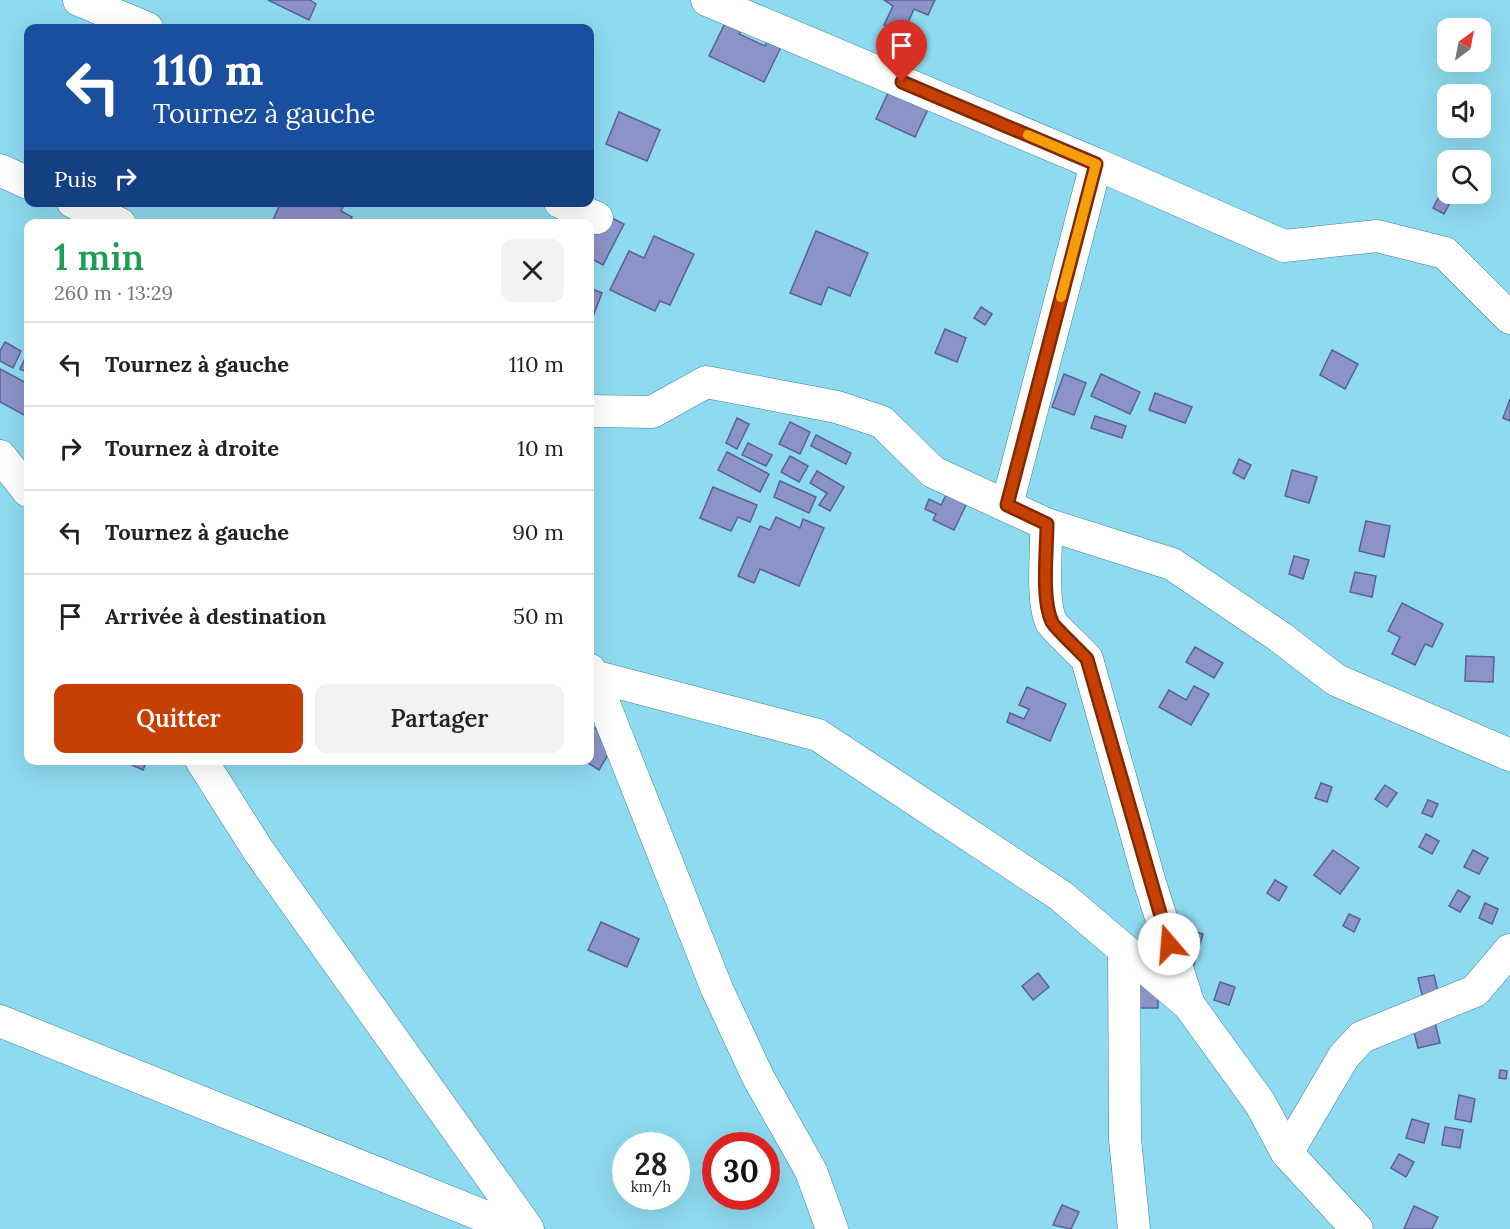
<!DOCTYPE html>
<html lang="fr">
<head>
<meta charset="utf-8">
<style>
  :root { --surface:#fff; --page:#f2f2f2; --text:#222; --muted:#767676; --line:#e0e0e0; --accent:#c64003 }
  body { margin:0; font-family:Lora,serif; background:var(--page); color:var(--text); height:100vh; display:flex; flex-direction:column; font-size:22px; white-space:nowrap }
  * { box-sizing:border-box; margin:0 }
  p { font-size:20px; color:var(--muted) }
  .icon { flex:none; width:33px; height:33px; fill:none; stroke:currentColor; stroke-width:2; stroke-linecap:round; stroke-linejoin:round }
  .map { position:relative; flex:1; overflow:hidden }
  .details { position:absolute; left:24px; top:219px; width:570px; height:546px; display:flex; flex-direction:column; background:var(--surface); border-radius:12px; box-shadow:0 6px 24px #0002 }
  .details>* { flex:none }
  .guide { position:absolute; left:24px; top:24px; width:570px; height:183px; border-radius:12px; box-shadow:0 6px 24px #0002; background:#1a4fa0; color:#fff; overflow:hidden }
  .needle { width:39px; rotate:32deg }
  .fabs { position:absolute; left:1437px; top:18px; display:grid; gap:12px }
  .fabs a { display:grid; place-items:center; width:54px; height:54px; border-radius:12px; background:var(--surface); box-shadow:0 6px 24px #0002; font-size:30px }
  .speed { position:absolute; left:612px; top:1132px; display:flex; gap:12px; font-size:30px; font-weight:700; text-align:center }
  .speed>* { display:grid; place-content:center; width:78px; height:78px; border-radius:50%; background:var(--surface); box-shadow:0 6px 24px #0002; line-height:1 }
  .speed small { font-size:15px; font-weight:400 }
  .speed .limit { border:9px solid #d22; background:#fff; color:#111 }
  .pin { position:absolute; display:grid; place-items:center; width:51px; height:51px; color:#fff; margin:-62px -26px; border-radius:50% 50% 50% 0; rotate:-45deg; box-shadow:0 0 6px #0007 }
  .pin .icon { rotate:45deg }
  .me { position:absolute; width:66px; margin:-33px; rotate:342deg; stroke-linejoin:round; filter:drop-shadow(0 0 4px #0008) }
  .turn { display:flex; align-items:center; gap:21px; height:126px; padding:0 30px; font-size:27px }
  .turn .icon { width:78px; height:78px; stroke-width:2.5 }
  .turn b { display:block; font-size:42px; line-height:51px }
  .then { display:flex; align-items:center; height:57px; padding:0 30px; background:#0003; gap:12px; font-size:22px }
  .round { display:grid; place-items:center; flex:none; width:63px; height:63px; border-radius:12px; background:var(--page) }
  .head { display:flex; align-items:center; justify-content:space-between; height:102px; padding:0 30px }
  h1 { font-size:36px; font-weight:600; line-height:45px; color:#1e9e55 }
  .button { display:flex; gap:12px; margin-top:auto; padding:12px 30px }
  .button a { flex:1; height:69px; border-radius:12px; background:var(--accent); color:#fff; font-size:24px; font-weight:600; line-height:69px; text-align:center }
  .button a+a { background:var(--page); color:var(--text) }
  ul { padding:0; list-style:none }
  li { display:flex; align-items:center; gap:18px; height:84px; padding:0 30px; border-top:2px solid var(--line) }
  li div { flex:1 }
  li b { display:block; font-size:22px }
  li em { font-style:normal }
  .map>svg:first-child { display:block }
  .building { fill:#8c93c9; stroke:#5b6193; stroke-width:1.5 }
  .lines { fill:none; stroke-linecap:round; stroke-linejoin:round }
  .street-casing { stroke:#39859a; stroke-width:33 }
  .street { stroke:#fff; stroke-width:32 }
  .route-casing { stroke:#812a02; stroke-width:15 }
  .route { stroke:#c64003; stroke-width:10 }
  .slow { stroke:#f59e0b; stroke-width:10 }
</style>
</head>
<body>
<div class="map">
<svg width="1510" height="1229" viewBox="0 0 1510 1229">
  <rect width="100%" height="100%" fill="#8edaf0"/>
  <!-- building -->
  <g class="building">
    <polygon points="268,0 310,0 316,4 309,20"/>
    <polygon points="884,0 935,0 928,15 914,9 903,34 884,25 893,6"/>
    <polygon points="727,19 743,27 739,34 765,46 769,37 783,43 764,82 709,56"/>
    <polygon points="889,91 928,109 915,137 876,119"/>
    <polygon points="619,112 660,130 647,161 606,144"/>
    <polygon points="1441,193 1452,199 1444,214 1433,208"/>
    <polygon points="281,202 345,202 341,211 352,217 349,224 271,224"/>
    <polygon points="594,209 624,224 603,265 590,258 590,224"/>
    <polygon points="816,231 868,253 850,296 828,287 821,305 790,293"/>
    <polygon points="654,236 694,254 670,305 660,301 655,311 610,290 629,251 644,258"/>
    <polygon points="590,288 602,293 590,324"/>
    <polygon points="981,307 992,314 985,325 974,318"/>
    <polygon points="945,329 966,338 957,362 935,353"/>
    <polygon points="5,342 21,351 13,368 0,361 0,351"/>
    <polygon points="1332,350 1358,364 1345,389 1320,375"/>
    <polygon points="28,352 28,373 20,369"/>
    <polygon points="0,369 28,384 28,417 0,402"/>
    <polygon points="1064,374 1086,383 1074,415 1052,407"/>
    <polygon points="1101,374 1140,392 1130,414 1091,396"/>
    <polygon points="1155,393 1192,407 1185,423 1149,410"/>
    <polygon points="1510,399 1510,421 1503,418"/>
    <polygon points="1095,416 1126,426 1122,438 1091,428"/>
    <polygon points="737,418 749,424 737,449 726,443"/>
    <polygon points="790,422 810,432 800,454 779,444"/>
    <polygon points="816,435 851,453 846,464 811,446"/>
    <polygon points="748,443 772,455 766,466 742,455"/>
    <polygon points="727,452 769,474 760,492 718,470"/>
    <polygon points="790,456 808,466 799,482 781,472"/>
    <polygon points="1239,459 1251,465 1244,479 1233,473"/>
    <polygon points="1292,470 1317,477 1309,503 1285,496"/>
    <polygon points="817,471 844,487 830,511 819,505 827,493 810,483"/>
    <polygon points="780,481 816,497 809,513 774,497"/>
    <polygon points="713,487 757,505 750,522 738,517 731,531 700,518"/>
    <polygon points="947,493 967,503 954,530 933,520 936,514 925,509 929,499 941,505"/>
    <polygon points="776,517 800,528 803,519 824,528 799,586 760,569 754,583 738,576 760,526 770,530"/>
    <polygon points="1366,521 1390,526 1384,557 1359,551"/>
    <polygon points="1294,556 1309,560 1303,579 1289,574"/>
    <polygon points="1355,572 1376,576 1372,597 1350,592"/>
    <polygon points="1402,603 1443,624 1432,647 1425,644 1415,665 1392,654 1400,637 1388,631"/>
    <polygon points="1195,647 1223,663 1214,678 1186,662"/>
    <polygon points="1466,656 1494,657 1493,682 1465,681"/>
    <polygon points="1194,686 1209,694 1191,725 1159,707 1169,690 1186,700"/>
    <polygon points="1027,687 1066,704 1050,741 1007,722 1010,713 1024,719 1029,709 1019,705"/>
    <polygon points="590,725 616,741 599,770 583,760 590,760"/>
    <polygon points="121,760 147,760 143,770"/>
    <polygon points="1321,783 1332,787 1327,802 1315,798"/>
    <polygon points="1385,785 1397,793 1387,807 1375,799"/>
    <polygon points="1428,800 1438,804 1432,817 1422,813"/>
    <polygon points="1426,834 1439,841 1432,854 1419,847"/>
    <polygon points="1333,850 1359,868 1340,894 1314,875"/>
    <polygon points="1473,850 1488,858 1479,874 1464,867"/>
    <polygon points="1275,880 1287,887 1279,901 1267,893"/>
    <polygon points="1458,890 1470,897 1460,912 1449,906"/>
    <polygon points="1485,903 1498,909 1492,924 1479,918"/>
    <polygon points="1349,914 1360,919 1354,932 1343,926"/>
    <polygon points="601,922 639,939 627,967 588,950"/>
    <polygon points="1168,923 1203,934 1189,981 1146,968 1155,937"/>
    <polygon points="1038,973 1049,987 1033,1000 1022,986"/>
    <polygon points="1434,975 1438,992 1422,995 1418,978"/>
    <polygon points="1220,982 1235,987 1229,1005 1214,1000"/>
    <polygon points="1133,985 1158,986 1158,1008 1133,1008"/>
    <polygon points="1434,1019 1440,1043 1418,1048 1412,1024"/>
    <polygon points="1500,1070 1507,1071 1506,1079 1499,1078"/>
    <polygon points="1459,1095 1475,1099 1471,1122 1455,1119"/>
    <polygon points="1412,1119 1429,1124 1424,1143 1406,1138"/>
    <polygon points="1445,1127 1463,1130 1460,1148 1442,1145"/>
    <polygon points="1399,1154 1414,1162 1406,1177 1391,1168"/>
    <polygon points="1062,1205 1079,1212 1071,1229 1053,1225"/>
    <polygon points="1414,1206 1438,1217 1432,1229 1404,1229"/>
  </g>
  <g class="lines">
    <!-- street casing -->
    <g class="street-casing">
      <g id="street">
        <polyline points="79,0 147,28"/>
        <polyline points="707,0 1096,164"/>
        <polyline points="0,170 28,183"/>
        <polyline points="73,202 120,224"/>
        <polyline points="560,202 597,218"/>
        <polyline points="590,411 652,412 706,382 837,407 882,422 933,472 1046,524 1172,564 1280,637 1336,680 1510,755"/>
        <polyline points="0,456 28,491"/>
        <polyline points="1007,505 1096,164 1284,246 1377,236 1445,253 1510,318"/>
        <path d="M1046 524C1047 550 1041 599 1051 622 1054 627 1080 651 1087 659L1150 883 1189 1005"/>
        <polyline points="590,670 593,676 818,735 1061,896 1189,1005 1260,1103 1287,1153 1357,1229"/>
        <polyline points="593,676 717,989 758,1077 811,1171 832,1229"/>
        <polyline points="201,760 258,850 528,1229"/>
        <polyline points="1124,950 1125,1139 1134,1229"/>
        <polyline points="0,1021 516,1229"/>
        <polyline points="1287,1153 1344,1056 1362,1037 1475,991 1510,950"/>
      </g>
    </g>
    <!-- street -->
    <use href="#street" class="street"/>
  </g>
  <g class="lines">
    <!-- route casing -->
    <g class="route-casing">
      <path id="route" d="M902 82 1096 164 1007 505 1047 524C1047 550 1041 599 1052 622 1054 627 1080 651 1087 659L1169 944"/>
    </g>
    <!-- route -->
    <use href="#route" class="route"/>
    <!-- slow -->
    <polyline class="slow" points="1028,135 1096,164 1061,297"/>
  </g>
</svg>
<div class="fabs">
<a><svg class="needle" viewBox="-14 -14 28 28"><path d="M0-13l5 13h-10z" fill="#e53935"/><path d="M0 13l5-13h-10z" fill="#767676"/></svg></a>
<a><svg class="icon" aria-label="sound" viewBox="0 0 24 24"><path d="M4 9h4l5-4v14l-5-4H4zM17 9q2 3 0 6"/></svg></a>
<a><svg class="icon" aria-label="search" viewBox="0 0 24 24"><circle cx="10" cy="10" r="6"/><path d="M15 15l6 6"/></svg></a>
</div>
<div class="speed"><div>28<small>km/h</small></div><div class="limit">30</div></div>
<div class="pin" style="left:902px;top:82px;background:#d93025"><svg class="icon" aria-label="arrive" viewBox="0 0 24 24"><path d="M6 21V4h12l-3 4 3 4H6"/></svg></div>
<svg class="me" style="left:1169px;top:944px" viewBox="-20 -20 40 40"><circle r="19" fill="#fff"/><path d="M0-13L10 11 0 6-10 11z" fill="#c64003"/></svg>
<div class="guide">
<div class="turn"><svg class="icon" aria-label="left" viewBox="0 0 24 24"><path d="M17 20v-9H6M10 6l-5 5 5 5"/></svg><div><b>110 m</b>Tournez à gauche</div></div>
<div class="then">Puis<svg class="icon" aria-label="right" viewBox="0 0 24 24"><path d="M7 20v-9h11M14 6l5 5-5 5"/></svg></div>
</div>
<section class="details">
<div class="head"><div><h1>1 min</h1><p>260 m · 13:29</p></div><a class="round"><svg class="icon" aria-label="close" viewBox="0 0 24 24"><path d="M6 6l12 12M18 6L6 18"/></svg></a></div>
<ul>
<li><svg class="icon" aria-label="left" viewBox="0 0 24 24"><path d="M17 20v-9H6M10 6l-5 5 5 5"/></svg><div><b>Tournez à gauche</b></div><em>110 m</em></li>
<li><svg class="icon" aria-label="right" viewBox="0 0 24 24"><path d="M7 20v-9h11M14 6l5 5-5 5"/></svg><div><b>Tournez à droite</b></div><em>10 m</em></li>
<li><svg class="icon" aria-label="left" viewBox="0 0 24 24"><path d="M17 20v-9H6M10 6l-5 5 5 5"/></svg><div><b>Tournez à gauche</b></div><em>90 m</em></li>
<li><svg class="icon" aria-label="arrive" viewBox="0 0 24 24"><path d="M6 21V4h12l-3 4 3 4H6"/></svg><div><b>Arrivée à destination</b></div><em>50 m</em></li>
</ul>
<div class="button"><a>Quitter</a><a>Partager</a></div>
</section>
</div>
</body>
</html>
